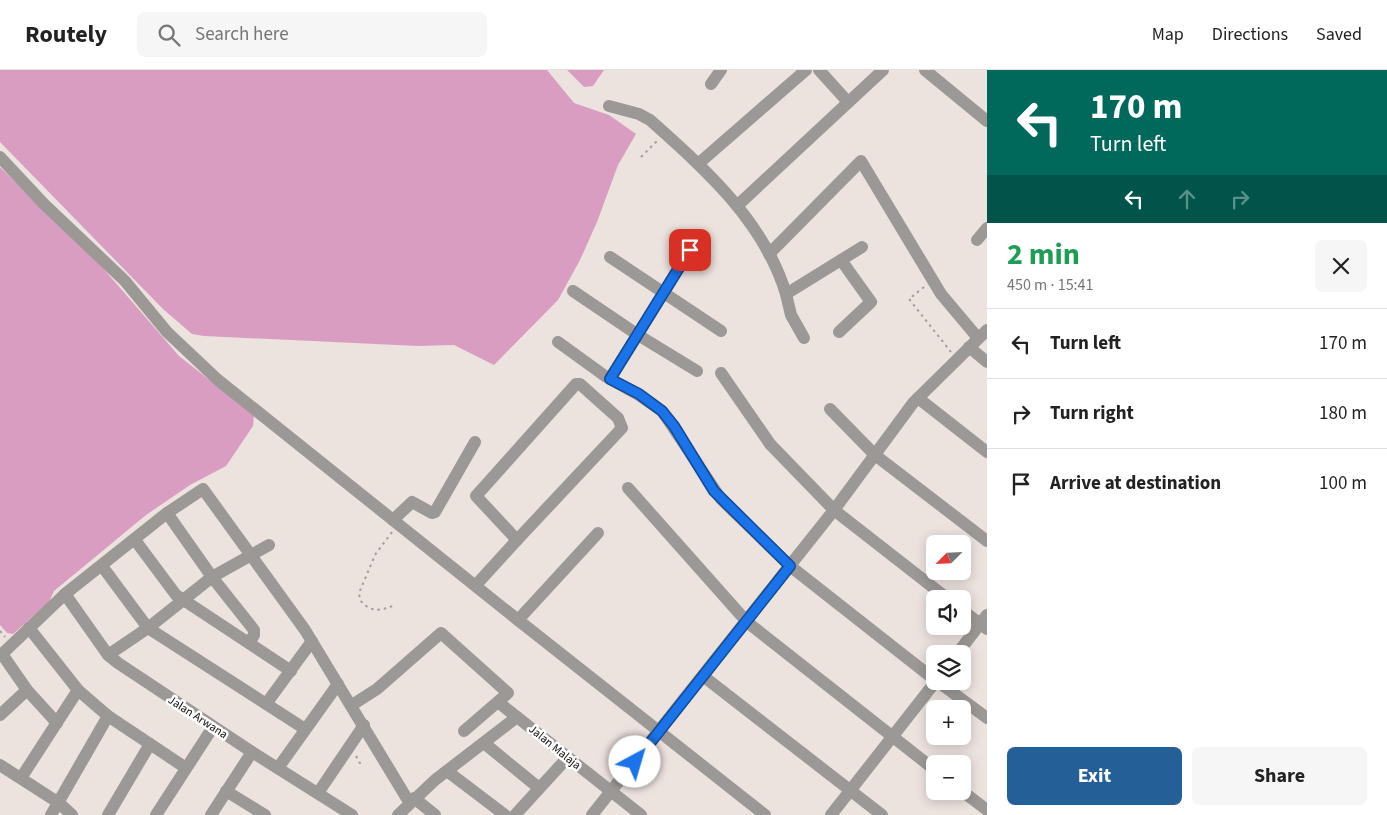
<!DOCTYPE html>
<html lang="en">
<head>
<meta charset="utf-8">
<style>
  :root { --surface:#fff; --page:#f6f6f6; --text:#222; --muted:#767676; --line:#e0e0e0; --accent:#246097 }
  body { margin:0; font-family:"Source Sans 3",sans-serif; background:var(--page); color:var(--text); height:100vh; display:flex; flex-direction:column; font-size:19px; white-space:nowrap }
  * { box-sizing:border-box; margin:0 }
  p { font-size:16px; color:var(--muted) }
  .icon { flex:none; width:28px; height:28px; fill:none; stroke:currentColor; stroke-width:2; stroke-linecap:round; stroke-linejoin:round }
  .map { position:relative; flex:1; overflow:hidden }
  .panel { display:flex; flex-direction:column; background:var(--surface); width:400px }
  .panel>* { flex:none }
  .banner { background:#00695c; color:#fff; overflow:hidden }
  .needle { width:32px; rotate:246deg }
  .controls { position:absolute; left:926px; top:465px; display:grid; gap:10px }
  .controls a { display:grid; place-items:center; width:45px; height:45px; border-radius:8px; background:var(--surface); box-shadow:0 2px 12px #0003; font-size:25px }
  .pin { position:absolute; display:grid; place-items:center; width:42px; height:42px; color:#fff; margin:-21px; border-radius:10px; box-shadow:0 2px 8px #0006 }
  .me { position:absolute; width:55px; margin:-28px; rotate:39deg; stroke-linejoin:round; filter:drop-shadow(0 0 4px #0008) }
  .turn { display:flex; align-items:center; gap:18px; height:105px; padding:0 20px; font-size:22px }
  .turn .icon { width:65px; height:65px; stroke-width:2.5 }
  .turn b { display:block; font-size:35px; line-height:42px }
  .lanes { display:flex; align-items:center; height:48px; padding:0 20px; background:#0003; justify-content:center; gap:25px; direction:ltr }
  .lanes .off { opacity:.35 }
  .round { display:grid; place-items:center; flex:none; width:52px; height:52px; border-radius:8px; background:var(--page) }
  .head { display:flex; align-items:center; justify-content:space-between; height:85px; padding:0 20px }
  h1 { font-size:30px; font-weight:700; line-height:38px; color:#1e9e55 }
  .cta { display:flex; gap:10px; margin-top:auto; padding:10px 20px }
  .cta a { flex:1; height:58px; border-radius:8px; background:var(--accent); color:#fff; font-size:20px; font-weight:700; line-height:58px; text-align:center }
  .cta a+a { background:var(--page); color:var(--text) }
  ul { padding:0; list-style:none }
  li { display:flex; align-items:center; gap:15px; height:70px; padding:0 20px; border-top:1px solid var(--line) }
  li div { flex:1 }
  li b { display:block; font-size:19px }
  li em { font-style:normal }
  header { display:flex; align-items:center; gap:30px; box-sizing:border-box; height:70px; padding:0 25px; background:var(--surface); border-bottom:1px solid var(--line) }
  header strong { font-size:24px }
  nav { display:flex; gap:28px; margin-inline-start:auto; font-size:18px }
  .search { width:350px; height:45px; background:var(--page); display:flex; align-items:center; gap:12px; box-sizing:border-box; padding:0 18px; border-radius:8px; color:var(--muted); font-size:19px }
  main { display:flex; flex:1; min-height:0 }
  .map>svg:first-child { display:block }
  .water { fill:#d99dc2 }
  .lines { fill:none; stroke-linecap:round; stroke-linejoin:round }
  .path { stroke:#a59d9a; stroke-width:2; stroke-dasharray:2.5 4; stroke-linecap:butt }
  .minor { stroke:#9b9895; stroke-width:12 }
  .route-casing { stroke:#114b97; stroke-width:12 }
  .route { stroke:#1a73e8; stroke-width:9 }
  .labels { text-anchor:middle; stroke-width:5; stroke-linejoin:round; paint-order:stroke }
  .street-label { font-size:12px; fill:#100d0b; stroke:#fff }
</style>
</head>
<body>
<header>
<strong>Routely</strong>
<div class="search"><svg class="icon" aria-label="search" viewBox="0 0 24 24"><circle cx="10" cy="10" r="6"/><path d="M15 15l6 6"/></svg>Search here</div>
<nav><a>Map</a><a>Directions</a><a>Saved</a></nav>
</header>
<main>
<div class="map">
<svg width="987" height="745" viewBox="0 0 987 745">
  <rect width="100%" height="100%" fill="#ece2de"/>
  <!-- water -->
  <g class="water">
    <polygon points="0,0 547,0 574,33 609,45 636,64 618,95 597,152 580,190 558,230 494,295 454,275 418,276 204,266 192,264 163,239 0,72"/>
    <polygon points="567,0 604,0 593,16 584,17"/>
    <polygon points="0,97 102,197 179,286 254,345 253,356 226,396 190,415 146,445 54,521 49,532 13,564 7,563 0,555"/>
  </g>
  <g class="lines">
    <!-- path -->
    <g class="path">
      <polyline points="641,87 658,70"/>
      <polyline points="924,217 909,229 951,282"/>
      <path d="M392 462 375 485 359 523 360 530C371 543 380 541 395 535"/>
      <polyline points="0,561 5,567"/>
      <polyline points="356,686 361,695"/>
    </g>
    <!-- minor -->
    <g class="minor">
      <polyline points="819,0 848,32"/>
      <polyline points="925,0 987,51"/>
      <polyline points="711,14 721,0"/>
      <path d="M609 36 639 44 650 50C705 99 764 151 786 224L841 190 871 232 839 262"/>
      <polyline points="0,87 44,134 125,211 167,262 218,310 518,550 765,745"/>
      <polyline points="698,94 806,0"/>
      <polyline points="738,135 883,0"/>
      <polyline points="977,170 987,158"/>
      <polyline points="769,184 861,91 941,224 978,268"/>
      <polyline points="610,187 721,261"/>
      <polyline points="841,190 862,177"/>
      <polyline points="573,221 638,265 697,301"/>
      <polyline points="786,224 791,245 804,268"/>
      <polyline points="558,272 605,306 639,325 662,341 721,429 790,496 935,610"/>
      <polyline points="969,277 987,292"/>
      <polyline points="721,303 770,374 834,440 948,529"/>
      <polyline points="610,309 690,180"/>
      <polygon points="576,314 580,314 618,348 622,358 517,470 476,426"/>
      <polyline points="918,328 987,382"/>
      <polyline points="830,339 875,385 987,471"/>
      <polyline points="628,418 747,552 935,700"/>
      <polyline points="167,443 212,507 254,560 254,565 249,573"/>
      <polyline points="393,450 412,432 432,443 435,442 475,372"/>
      <polyline points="135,470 176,525 291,601"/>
      <polyline points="102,496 148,558 305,659"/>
      <polyline points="476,515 517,470"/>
      <polyline points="65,524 108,585 118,593 252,682 352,745"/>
      <polyline points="962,540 987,559"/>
      <polyline points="518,550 598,463"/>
      <polyline points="29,558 78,620 108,646 186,698"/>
      <polyline points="2,584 27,620 57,653"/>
      <polyline points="957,584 987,545"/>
      <polyline points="108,585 148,558 212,507 269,475"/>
      <polyline points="0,586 65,524 167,443 203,419 305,560 409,732"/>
      <polyline points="703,606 882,745"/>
      <polyline points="937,611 987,648"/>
      <polyline points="498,632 641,745"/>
      <polyline points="266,634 312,571"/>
      <polyline points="352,635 377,619 441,563 508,623 464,661"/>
      <polyline points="0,645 27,620"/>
      <polyline points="484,673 539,718"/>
      <polyline points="0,695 59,733 72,745"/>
      <polyline points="278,698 338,614"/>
      <polyline points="447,701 505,745"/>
      <polyline points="21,708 78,620"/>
      <polyline points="226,721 265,745"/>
      <polyline points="962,721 987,740"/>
      <polyline points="318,723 364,655"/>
      <polyline points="414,728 435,745"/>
      <polyline points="51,745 108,646"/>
      <polyline points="108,745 150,674"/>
      <polyline points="156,745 213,657"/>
      <polyline points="211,745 252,682"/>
      <polyline points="398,745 435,710 517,647"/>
      <polyline points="515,745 568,687"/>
      <polyline points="592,745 834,440 913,333 987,260"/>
      <polyline points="831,745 936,611"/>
    </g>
  </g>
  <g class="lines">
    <!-- route casing -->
    <g class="route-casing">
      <polyline id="route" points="635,692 790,496 714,421 674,356 662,341 639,324 610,309 690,180"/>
    </g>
    <!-- route -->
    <use href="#route" class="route"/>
  </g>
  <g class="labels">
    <!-- street labels -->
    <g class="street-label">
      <text transform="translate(198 647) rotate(33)" y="4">Jalan Arwana</text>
      <text transform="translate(555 677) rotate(39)" y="4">Jalan Malaja</text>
    </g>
  </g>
</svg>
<div class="controls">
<a><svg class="needle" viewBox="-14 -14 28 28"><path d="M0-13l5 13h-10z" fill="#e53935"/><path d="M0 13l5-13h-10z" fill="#767676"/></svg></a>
<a><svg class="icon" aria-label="sound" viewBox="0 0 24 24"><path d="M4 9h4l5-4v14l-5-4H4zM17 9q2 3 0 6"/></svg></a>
<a><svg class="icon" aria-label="layers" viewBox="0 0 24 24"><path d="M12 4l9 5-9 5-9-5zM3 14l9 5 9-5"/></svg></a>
<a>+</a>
<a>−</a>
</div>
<div class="pin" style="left:690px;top:180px;background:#d93025"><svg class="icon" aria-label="arrive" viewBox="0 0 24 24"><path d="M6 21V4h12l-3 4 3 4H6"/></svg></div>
<svg class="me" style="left:635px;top:692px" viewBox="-20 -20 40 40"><circle r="19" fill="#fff"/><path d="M0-13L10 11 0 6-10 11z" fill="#1a73e8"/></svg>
</div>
<section class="panel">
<div class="banner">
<div class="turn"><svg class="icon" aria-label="left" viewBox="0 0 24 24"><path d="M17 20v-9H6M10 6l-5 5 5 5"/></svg><div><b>170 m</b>Turn left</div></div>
<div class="lanes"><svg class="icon" aria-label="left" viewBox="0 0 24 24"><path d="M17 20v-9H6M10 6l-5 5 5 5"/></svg><svg class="icon off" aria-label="ahead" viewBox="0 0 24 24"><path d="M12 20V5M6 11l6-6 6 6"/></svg><svg class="icon off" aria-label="right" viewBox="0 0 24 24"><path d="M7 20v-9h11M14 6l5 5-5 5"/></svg></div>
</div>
<div class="head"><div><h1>2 min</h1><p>450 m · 15:41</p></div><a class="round"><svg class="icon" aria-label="close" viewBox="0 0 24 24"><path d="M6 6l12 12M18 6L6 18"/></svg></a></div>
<ul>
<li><svg class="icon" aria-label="left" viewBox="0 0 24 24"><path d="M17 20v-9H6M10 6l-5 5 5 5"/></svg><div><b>Turn left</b></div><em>170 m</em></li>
<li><svg class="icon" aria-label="right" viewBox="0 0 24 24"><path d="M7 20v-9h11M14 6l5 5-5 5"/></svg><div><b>Turn right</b></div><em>180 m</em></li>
<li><svg class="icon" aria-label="arrive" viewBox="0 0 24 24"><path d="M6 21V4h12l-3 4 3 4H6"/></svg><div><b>Arrive at destination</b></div><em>100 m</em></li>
</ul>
<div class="cta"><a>Exit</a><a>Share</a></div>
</section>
</main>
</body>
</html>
